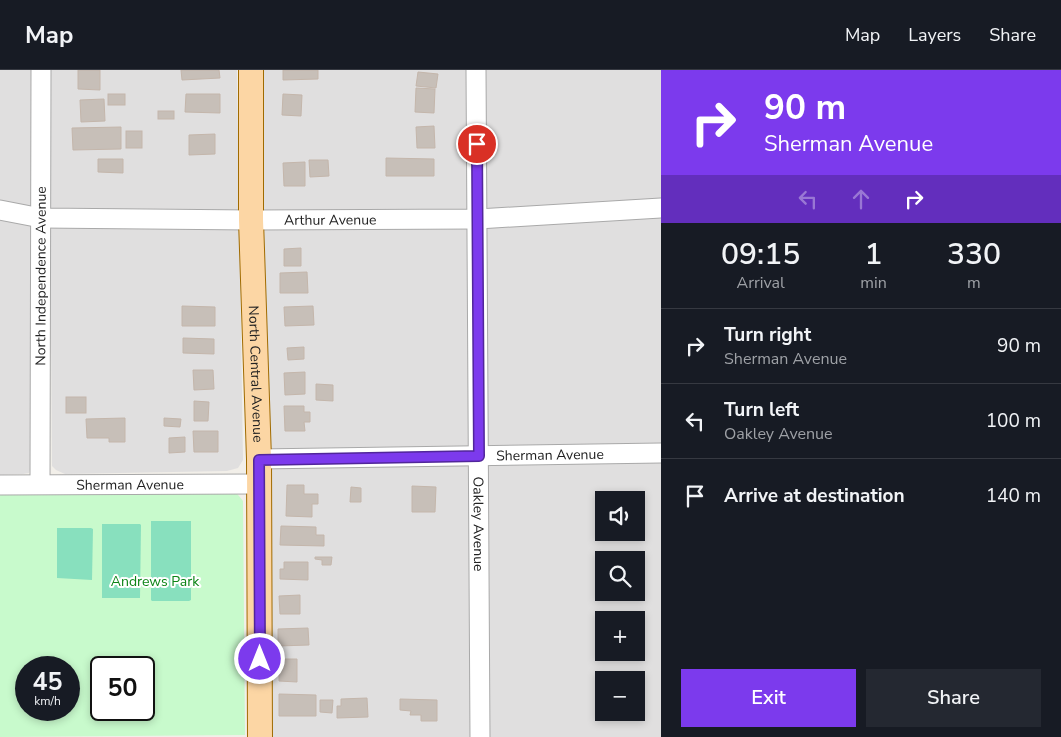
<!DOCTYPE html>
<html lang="en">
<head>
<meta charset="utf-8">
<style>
  :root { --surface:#171b24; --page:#242831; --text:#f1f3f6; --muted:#9ea1a6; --line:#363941; --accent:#7c3aed }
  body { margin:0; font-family:"Nunito Sans",sans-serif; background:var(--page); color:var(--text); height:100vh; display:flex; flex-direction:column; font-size:19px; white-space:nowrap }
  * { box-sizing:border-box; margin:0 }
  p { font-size:16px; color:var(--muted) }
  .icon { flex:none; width:28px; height:28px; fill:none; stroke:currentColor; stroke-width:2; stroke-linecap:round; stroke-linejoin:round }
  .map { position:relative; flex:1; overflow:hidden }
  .details { display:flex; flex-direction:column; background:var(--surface); width:400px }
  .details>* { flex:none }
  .banner { background:#7c3aed; color:#fff; overflow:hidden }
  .tools { position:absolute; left:595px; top:421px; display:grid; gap:10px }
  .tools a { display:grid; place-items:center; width:50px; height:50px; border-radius:0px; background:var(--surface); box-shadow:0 2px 8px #0003; font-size:25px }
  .speed { position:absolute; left:15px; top:586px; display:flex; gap:10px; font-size:25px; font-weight:700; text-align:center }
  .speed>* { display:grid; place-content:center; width:65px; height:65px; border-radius:50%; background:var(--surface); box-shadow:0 2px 8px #0003; line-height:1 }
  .speed small { font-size:12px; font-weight:400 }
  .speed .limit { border:2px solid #111; border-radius:8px; background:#fff; color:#111 }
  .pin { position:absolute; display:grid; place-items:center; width:42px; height:42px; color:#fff; margin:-21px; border:2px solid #fff; border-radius:50%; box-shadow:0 1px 5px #0007 }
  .me { position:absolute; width:55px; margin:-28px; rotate:0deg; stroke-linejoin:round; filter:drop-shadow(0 0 4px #0008) }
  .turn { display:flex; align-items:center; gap:18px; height:105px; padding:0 20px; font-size:22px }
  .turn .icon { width:65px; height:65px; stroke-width:2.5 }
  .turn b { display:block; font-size:35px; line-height:42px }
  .lanes { display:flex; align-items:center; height:48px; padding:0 20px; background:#0003; justify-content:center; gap:25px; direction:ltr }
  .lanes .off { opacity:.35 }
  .eta { display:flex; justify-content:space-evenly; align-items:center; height:85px; text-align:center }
  .eta b { font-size:30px; font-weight:600; line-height:35px }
  .cta { display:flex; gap:10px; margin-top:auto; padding:10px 20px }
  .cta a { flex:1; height:58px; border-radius:0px; background:var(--accent); color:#fff; font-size:20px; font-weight:600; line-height:58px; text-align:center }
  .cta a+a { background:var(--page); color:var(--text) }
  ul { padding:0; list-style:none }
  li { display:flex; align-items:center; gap:15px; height:75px; padding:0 20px; border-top:1px solid var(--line) }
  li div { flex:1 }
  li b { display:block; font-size:19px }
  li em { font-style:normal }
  header { display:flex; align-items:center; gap:30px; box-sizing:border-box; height:70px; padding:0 25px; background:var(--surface); border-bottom:1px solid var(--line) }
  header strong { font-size:24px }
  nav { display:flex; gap:28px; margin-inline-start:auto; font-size:18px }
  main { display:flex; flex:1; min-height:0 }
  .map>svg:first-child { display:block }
  .residential { fill:#e0dfdf; fill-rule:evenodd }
  .park { fill:#c8facc; fill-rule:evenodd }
  .pitch { fill:#88e0be }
  .building { fill:#c7bfb8; stroke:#c4b6ab }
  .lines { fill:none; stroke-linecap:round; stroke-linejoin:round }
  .minor-casing { stroke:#a9a9a9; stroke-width:21 }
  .major-casing { stroke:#a06b00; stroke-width:26 }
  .minor { stroke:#fff; stroke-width:19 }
  .major { stroke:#fcd6a4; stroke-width:24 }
  .route-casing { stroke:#51269a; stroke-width:12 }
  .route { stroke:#7c3aed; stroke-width:9 }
  .labels { text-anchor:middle; stroke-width:4; stroke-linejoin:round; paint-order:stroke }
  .street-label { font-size:14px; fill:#222; stroke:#fff }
  .park-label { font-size:14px; fill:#0c8416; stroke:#fff }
</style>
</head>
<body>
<header>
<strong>Map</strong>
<nav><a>Map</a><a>Layers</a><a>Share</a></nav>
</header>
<main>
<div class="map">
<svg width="661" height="667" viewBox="0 0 661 667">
  <rect width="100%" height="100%" fill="#f2efe9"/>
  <!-- residential -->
  <g class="residential">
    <polygon points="0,0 31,0 31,396 29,403 23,404 0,405"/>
    <polygon points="49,0 237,0 243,390 238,398 227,401 65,404 56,400 52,396"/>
    <path d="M263 0H661V667H268ZM604 430H636V462H604ZM604 490H636V522H604ZM604 550H636V582H604ZM604 610H636V642H604Z"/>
  </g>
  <!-- park -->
  <path class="park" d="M235 422 239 426 243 431 245 665 0 667V424ZM26 598H69V640H26ZM101 598H144V640H101Z"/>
  <!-- pitch -->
  <g class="pitch">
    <polygon points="151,451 191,451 191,530 189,531 152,531 151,530"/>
    <polygon points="102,454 140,454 141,455 140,528 102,528"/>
    <polygon points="57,458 91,458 93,459 92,510 57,508"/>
  </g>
  <!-- building -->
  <g class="building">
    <polygon points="78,0 100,0 100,20 78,19"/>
    <polygon points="181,0 219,0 220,8 182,10"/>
    <polygon points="283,0 318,0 318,9 283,10"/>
    <polygon points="418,2 438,4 436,18 416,16"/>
    <polygon points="416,18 435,19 434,43 415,42"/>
    <rect x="108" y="24" width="17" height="11"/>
    <polygon points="186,24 220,24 220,43 185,42"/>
    <polygon points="283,24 302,25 301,46 282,45"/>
    <polygon points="104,29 105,51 81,52 80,30"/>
    <rect x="158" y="41" width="16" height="8"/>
    <polygon points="434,56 435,78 417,78 416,57"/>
    <polygon points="121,57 121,79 73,80 72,58"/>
    <rect x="126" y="61" width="16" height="17"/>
    <polygon points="215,64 215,84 189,85 189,65"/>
    <polygon points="386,88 434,89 434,106 386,106"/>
    <polygon points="98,89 123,89 123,103 98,102"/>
    <polygon points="309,90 328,90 329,106 310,107"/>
    <polygon points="305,92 305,116 284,116 283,93"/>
    <polygon points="301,178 301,196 284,196 284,179"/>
    <polygon points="307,202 308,223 280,223 280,203"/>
    <polygon points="182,236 215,237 215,256 182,256"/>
    <polygon points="313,236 314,255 285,256 284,237"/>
    <polygon points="183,268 214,269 214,284 183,283"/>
    <polygon points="304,277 304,289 288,290 287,278"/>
    <polygon points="193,300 213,300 214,319 194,320"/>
    <polygon points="305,302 305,324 285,325 284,303"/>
    <polygon points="316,314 333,315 333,331 316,330"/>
    <rect x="66" y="327" width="20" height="16"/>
    <polygon points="194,331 209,332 208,351 194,351"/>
    <polygon points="284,336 304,336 304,342 310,342 310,352 304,352 305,361 285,361"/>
    <polygon points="125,348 125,372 109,372 109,368 87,368 86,349"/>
    <polygon points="164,348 181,349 180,357 164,356"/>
    <polygon points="193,361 218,361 218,382 194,382"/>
    <polygon points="185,367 185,382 169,383 169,368"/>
    <polygon points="287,415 304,415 304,424 318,424 318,434 312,434 312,447 286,446"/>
    <polygon points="412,416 436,417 435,442 412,442"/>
    <polygon points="351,417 361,418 361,432 350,432"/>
    <polygon points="281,456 316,457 316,465 324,465 324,476 280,475"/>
    <polygon points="315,487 332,487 331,495 322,495 322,490 315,489"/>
    <polygon points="284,492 308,492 308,510 280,509 280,499 284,499"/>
    <polygon points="300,525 300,544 280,544 279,526"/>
    <polygon points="308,558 309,575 278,576 278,559"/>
    <polygon points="279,589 297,589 297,612 279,611"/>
    <polygon points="279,624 316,625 316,646 279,646"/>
    <polygon points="367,628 368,647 337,648 337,636 341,636 341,629"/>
    <polygon points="400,629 437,630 437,651 421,651 421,645 410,645 411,641 400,640"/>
    <polygon points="320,630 333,630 332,643 320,642"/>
  </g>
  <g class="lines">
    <!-- minor casing -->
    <g class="minor-casing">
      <g id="minor">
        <path id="s1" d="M476 0 480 667"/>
        <path id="s2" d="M0 140 41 148 251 150 478 149 661 138"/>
        <path id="s3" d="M259 389 661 383"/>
        <path id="s4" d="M40 414 41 0"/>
        <path id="s5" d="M0 415 259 414"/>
      </g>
    </g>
    <!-- major casing -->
    <g class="major-casing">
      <g id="major">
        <path id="s6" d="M251 0V150L259 389 260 667"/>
      </g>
    </g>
    <!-- minor -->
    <use href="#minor" class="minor"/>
    <!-- major -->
    <use href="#major" class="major"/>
  </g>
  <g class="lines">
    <!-- route casing -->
    <g class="route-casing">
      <polyline id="route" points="260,589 259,390 479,386 477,74"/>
    </g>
    <!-- route -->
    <use href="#route" class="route"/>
  </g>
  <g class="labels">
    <!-- street labels -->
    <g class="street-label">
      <text dy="5" stroke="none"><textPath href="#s2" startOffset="331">Arthur Avenue</textPath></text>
      <text dy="5" stroke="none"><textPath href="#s4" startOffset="208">North Independence Avenue</textPath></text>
      <text dy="5" stroke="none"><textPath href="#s6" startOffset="304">North Central Avenue</textPath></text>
      <text dy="5" stroke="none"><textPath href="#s3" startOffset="291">Sherman Avenue</textPath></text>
      <text dy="5" stroke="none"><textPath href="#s5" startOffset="130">Sherman Avenue</textPath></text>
      <text dy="5" stroke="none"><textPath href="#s1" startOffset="454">Oakley Avenue</textPath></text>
    </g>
    <!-- park labels -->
    <g class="park-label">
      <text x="155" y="516">Andrews Park</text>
    </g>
  </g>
</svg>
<div class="tools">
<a><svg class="icon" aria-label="sound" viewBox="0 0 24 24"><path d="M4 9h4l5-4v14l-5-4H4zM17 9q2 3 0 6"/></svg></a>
<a><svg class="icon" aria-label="search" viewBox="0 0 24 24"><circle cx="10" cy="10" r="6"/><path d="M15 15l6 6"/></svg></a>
<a>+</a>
<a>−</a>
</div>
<div class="speed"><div>45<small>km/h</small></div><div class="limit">50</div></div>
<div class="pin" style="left:477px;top:74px;background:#d93025"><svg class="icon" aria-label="arrive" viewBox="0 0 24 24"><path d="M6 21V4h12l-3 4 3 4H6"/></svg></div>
<svg class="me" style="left:260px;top:589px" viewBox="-20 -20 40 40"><circle r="17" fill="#7c3aed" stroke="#fff" stroke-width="3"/><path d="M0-11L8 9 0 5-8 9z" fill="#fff"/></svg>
</div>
<section class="details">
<div class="banner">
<div class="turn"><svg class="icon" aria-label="right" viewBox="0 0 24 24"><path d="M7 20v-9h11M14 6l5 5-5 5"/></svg><div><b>90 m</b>Sherman Avenue</div></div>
<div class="lanes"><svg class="icon off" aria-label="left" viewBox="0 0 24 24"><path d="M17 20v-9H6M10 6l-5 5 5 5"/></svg><svg class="icon off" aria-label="ahead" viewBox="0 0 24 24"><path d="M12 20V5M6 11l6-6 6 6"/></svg><svg class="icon" aria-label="right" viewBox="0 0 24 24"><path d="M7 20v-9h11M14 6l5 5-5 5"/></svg></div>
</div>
<div class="eta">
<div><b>09:15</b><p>Arrival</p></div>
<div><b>1</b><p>min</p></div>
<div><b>330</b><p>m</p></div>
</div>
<ul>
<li><svg class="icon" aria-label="right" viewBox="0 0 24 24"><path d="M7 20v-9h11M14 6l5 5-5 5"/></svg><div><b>Turn right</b><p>Sherman Avenue</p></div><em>90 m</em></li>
<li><svg class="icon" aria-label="left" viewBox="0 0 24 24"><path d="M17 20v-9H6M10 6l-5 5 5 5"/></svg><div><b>Turn left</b><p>Oakley Avenue</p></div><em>100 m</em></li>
<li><svg class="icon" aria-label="arrive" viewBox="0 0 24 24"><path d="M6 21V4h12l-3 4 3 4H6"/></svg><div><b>Arrive at destination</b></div><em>140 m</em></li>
</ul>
<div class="cta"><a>Exit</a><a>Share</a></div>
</section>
</main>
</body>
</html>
